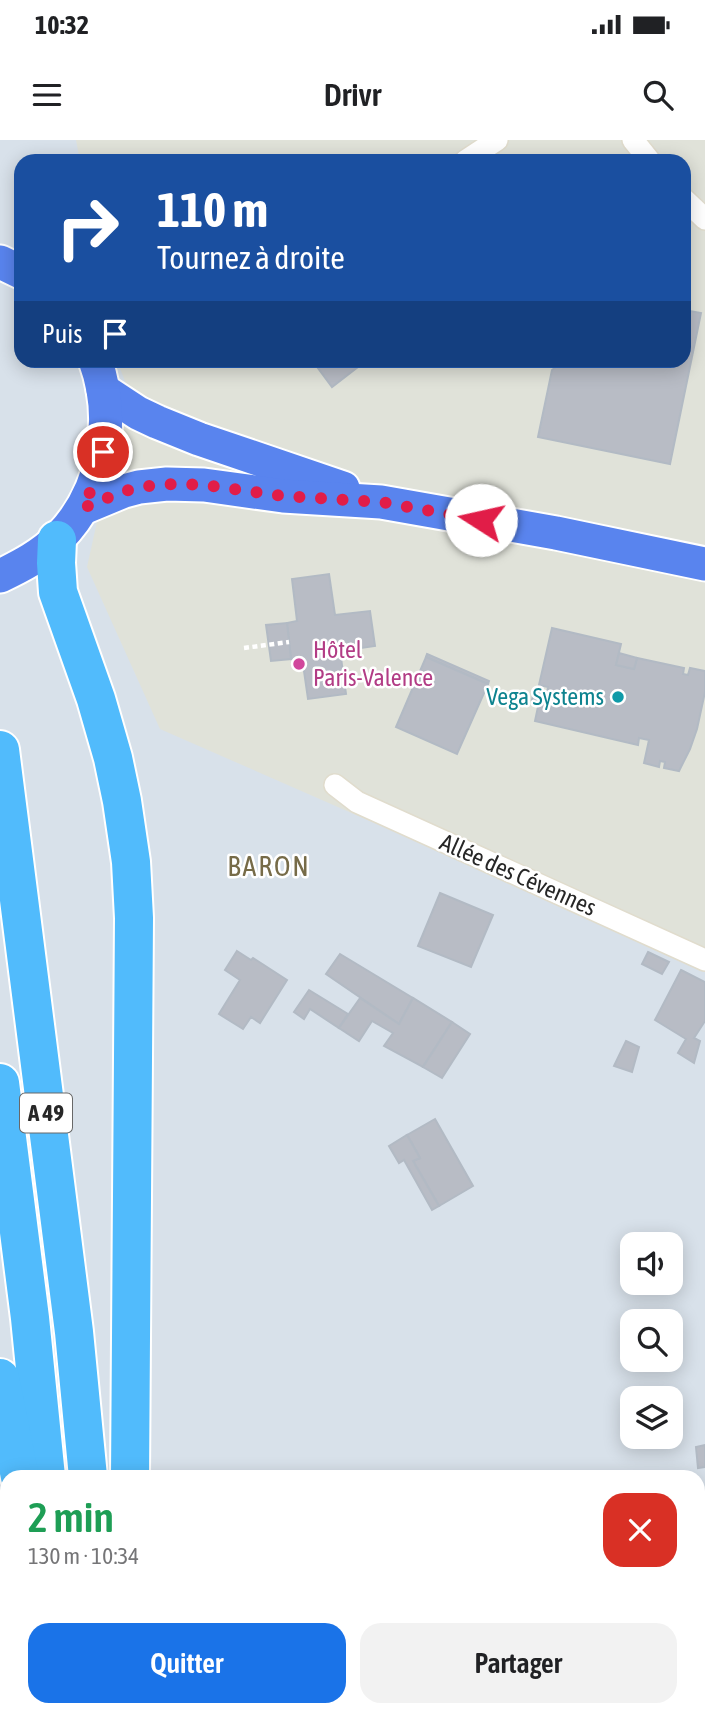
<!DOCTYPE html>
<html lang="fr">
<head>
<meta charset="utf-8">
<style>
  :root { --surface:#fff; --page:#f2f2f2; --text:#202124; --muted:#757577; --accent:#1a73e8 }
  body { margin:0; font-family:"Asap Condensed",sans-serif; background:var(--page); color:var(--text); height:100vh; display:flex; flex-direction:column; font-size:26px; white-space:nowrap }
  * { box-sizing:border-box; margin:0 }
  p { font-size:23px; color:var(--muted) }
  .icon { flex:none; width:38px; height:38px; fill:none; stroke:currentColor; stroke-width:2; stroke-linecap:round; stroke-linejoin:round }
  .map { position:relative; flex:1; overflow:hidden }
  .details { position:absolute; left:0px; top:1330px; width:705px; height:247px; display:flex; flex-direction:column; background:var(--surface); border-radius:21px 21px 0 0; box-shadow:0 4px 18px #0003 }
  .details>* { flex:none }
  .top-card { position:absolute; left:14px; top:14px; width:677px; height:214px; border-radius:21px; box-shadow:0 4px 18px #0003; background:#1a4fa0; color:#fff; overflow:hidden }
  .tools { position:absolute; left:620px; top:1092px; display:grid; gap:14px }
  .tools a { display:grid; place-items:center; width:63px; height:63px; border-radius:14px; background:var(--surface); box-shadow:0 4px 18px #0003; font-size:35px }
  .pin { position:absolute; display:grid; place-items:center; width:60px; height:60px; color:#fff; margin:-30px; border:4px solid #fff; border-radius:50%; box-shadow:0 2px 7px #0007 }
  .me { position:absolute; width:77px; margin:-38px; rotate:280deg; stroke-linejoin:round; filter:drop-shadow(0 0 5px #0008) }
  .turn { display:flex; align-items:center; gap:24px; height:147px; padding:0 28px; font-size:32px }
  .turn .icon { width:91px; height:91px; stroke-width:2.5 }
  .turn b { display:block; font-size:49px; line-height:60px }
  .then { display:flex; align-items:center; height:66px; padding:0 28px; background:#0003; gap:14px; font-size:26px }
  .round { display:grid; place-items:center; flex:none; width:74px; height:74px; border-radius:21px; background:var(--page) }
  .summary { display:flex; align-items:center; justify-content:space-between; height:119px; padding:0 28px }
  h1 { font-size:42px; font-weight:600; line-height:52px; color:#1e9e55 }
  .cta { display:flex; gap:14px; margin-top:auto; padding:14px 28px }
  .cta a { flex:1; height:80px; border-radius:21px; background:var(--accent); color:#fff; font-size:28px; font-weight:600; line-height:80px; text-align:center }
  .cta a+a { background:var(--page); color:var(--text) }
  .status { display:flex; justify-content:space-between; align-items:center; height:49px; padding:0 35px; background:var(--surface); direction:ltr }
  .status svg { height:19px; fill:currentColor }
  header { display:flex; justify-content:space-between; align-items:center; height:91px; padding:0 28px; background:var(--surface); font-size:32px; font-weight:600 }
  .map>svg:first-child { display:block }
  .industrial { fill:#e0e2d9 }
  .building { fill:#b8bcc5; stroke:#b2bac4; stroke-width:2 }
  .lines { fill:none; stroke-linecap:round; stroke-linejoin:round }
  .minor-casing { stroke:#e0dccd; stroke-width:24 }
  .primary-casing { stroke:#fff; stroke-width:37 }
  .motorway-casing { stroke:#fff; stroke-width:42 }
  .path { stroke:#fff; stroke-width:4.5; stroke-dasharray:5 3.5; stroke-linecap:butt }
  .minor { stroke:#fff; stroke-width:21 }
  .primary { stroke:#5984ee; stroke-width:33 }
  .motorway { stroke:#51bbfc; stroke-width:38 }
  .route { stroke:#e11d48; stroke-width:12; stroke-dasharray:0 21.6 }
  .hotel-dot { fill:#d1479c; stroke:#fff; stroke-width:2.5 }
  .culture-dot { fill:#0f9aa8; stroke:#fff; stroke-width:2.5 }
  .labels { text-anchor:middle; stroke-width:5; stroke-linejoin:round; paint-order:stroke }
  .shield { fill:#fff; stroke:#686868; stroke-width:2 }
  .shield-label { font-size:23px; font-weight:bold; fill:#272727 }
  .hotel-label { font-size:24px; fill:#b23c85; stroke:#fff; text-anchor:start }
  .culture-label { font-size:24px; fill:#0d838f; stroke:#fff; text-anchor:end }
  .street-label { font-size:24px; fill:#272727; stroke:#fff }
  .quarter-label { font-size:28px; letter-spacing:2px; fill:#766b48; stroke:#fff }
</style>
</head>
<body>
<div class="status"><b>10:32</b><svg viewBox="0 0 49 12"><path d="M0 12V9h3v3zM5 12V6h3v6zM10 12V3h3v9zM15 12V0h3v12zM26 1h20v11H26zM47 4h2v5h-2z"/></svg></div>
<header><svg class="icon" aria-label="menu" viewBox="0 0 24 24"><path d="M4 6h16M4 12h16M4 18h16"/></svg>Drivr<svg class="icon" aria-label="search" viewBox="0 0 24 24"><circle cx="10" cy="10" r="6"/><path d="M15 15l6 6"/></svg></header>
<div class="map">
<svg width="705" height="1576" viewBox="0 0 705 1576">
  <rect width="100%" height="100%" fill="#d8e1ea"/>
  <!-- industrial -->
  <polygon class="industrial" points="76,0 705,0 705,828 160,589 87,427 127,246 117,221 684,220 684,21 80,21"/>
  <!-- building -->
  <g class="building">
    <polygon points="684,170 701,173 670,324 538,297 552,230 565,220 684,220"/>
    <polygon points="187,220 224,220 223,227 193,225 194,221"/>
    <polygon points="312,220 367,220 332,247"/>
    <polygon points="329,434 335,475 370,471 375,506 340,511 346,554 308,559 302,517 291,519 287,483 297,481 292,439"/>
    <polygon points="287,483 291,519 271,521 266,485"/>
    <polygon points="552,488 621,504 616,525 634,529 637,518 684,528 683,534 688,535 690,528 705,531 705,552 697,589 690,609 679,631 664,628 665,622 660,621 659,627 644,623 649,600 639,598 638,605 535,581 539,562 532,560 534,551 547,554 548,547 539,545"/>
    <polygon points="619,513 637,518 634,529 616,525"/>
    <polygon points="427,514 489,541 488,544 426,517"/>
    <polygon points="426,517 488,544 457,614 396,587"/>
    <polygon points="440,753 493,775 471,827 418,806"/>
    <polygon points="237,811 251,820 253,818 287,840 260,883 251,877 243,889 219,874 240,840 225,830"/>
    <polygon points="648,812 669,822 662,834 642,824"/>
    <polygon points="340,814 413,858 399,884 326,834"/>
    <polygon points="681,830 705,842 705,881 694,898 700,901 694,923 678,913 686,899 655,880"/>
    <polygon points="309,850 348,874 339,888 310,869 304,879 294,872"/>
    <polygon points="360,858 399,884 413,858 452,882 423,927 384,906 393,893 372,881 359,901 339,888"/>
    <polygon points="452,882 470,894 442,938 423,927"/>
    <polygon points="626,901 639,907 632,932 614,926"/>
    <polygon points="435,979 473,1046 439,1066 413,1021 420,1018 407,995"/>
    <polygon points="407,995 420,1018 413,1021 439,1066 432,1070 404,1020 399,1023 389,1006"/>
    <polygon points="705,1305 705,1327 698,1328 696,1307"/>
    <polygon points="705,1367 705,1422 698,1422 698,1368"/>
    <polygon points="705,1545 705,1575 688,1576 688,1570 698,1570 698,1546"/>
    <polygon points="480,1570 517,1570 516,1576 479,1576"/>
    <polygon points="641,1570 677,1570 677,1576 645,1576"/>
  </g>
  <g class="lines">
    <!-- minor casing -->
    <g class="minor-casing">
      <g id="minor">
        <polyline points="633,0 650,21"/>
        <polyline points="465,21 497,0"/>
        <polyline points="684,59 705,79"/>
        <polyline points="335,645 357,662 705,820"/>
        <polyline points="698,1473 705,1472"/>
        <polyline points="566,1576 567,1570"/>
      </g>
    </g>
    <!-- primary casing -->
    <g class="primary-casing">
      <g id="primary">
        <polyline points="0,122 21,132"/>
        <polyline points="103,250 138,273 157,282 199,299 343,348"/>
        <polyline points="83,368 124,351 139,347 167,344 204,345 283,356 381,362 556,393 705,424"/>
        <path d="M0 436C21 426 42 415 59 398 104 352 117 280 95 220"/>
      </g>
    </g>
    <!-- motorway casing -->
    <g class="motorway-casing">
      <g id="motorway">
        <polyline points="57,400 56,423 58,452 96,559 113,618 122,661 131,722 134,778 130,1337"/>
        <polyline points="0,610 74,1192 88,1337"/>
        <polyline points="0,943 30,1178 46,1337"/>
        <polyline points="0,1238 20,1337"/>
        <polyline points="68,1570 70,1576"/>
        <polyline points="111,1570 112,1576"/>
      </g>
    </g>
    <!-- path -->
    <polyline class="path" points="244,508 289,502"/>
    <!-- minor -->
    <use href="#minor" class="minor"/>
    <!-- primary -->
    <use href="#primary" class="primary"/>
    <!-- motorway -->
    <use href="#motorway" class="motorway"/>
  </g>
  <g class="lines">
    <!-- route -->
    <polyline class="route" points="103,312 91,350 83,368 124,351 154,345 179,344 204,345 283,356 381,362 481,380"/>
  </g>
  <!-- markers -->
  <circle class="hotel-dot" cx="299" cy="524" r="7"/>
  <circle class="culture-dot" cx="618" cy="557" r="7"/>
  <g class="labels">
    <!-- shield labels -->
    <rect class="shield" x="20" y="953.5" width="52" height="39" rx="5"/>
    <g class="shield-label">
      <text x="46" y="981">A 49</text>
    </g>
    <!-- hotel labels -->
    <g class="hotel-label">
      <text x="313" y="518">Hôtel<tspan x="313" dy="28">Paris-Valence</tspan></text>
    </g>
    <!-- culture labels -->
    <g class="culture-label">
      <text x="604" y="565">Vega Systems</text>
    </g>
    <!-- street labels -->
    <g class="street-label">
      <text transform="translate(518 735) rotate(24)" y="8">Allée des Cévennes</text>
    </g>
    <!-- quarter labels -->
    <g class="quarter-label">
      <text x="269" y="736">BARON</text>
    </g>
  </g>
</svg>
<div class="tools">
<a><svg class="icon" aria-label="sound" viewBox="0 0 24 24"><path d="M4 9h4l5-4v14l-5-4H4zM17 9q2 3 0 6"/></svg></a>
<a><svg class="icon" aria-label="search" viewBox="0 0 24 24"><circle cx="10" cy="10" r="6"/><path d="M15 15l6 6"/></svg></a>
<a><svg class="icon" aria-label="layers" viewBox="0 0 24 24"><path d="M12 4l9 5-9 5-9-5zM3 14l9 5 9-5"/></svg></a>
</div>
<div class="pin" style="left:103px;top:312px;background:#d93025"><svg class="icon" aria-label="arrive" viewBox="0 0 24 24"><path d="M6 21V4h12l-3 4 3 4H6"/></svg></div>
<svg class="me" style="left:481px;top:380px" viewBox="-20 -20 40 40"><circle r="19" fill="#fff"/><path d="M0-13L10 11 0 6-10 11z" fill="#e11d48"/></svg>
<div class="top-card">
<div class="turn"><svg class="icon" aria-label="right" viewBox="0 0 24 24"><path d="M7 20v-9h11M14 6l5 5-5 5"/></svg><div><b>110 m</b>Tournez à droite</div></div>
<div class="then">Puis<svg class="icon" aria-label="arrive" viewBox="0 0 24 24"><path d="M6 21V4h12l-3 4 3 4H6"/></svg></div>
</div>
<section class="details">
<div class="summary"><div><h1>2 min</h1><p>130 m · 10:34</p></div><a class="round" style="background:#d93025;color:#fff"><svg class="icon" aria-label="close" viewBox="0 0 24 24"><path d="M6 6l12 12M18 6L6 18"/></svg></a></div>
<div class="cta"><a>Quitter</a><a>Partager</a></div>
</section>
</div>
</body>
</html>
